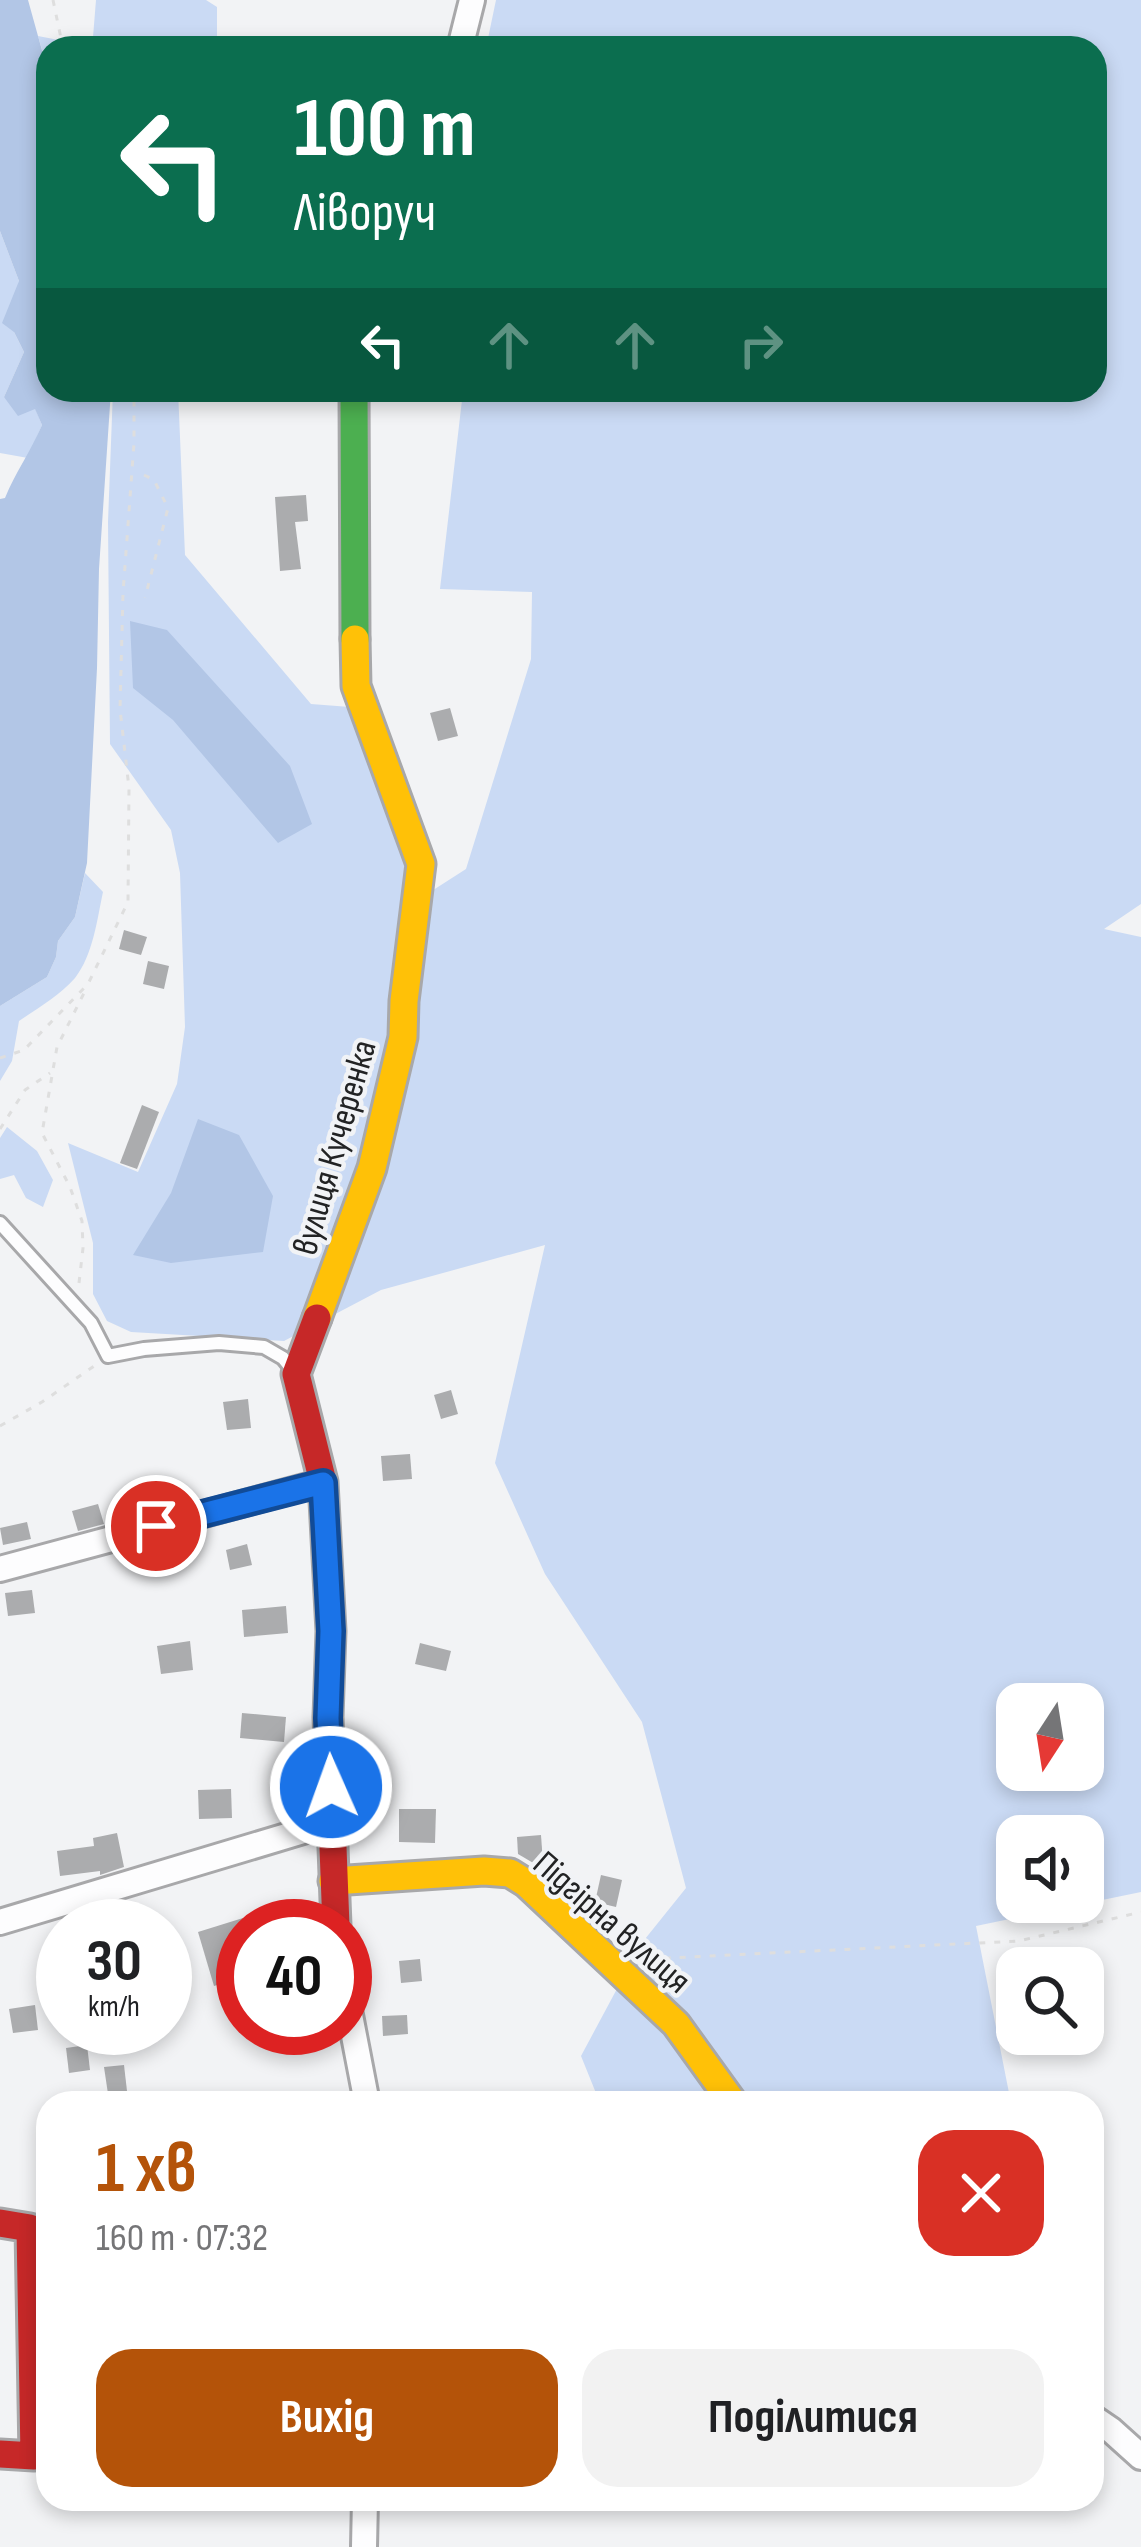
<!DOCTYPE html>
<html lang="uk">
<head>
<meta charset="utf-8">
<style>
  :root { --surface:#fff; --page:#f2f2f2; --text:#202124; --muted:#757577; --accent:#b45309 }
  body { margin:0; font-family:"Sofia Sans Condensed",sans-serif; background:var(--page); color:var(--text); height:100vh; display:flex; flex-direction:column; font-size:45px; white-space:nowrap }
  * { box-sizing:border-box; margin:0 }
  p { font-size:39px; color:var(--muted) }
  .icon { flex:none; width:66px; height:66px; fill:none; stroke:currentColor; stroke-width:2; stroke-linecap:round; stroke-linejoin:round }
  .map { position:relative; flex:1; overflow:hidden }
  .panel { position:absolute; left:36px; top:2091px; width:1068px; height:420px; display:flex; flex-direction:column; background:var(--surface); border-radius:36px; box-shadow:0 6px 18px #0003 }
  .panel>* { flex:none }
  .hud { position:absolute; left:36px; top:36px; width:1071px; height:366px; border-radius:36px; box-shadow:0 6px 18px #0003; background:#0b6e4f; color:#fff; overflow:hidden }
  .needle { width:78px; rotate:192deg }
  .buttons { position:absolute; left:996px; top:1683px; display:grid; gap:24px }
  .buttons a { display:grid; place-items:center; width:108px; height:108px; border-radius:24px; background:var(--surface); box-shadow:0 6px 18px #0003; font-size:60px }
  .speed { position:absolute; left:36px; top:1899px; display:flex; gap:24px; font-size:60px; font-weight:700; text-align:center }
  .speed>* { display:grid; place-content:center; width:156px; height:156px; border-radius:50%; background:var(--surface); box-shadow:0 6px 18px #0003; line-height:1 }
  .speed small { font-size:30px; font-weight:400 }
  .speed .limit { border:18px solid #d22; background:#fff; color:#111 }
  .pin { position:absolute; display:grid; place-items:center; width:102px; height:102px; color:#fff; margin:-51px; border:6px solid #fff; border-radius:50%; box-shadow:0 3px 12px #0007 }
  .me { position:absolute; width:132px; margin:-66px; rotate:358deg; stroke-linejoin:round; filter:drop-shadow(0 0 9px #0008) }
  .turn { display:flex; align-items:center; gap:42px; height:252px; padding:0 60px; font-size:54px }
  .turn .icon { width:156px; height:156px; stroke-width:2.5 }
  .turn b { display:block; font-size:84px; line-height:102px }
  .lanes { display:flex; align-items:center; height:114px; padding:0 60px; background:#0003; justify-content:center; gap:60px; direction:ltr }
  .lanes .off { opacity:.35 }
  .round { display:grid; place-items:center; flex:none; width:126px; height:126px; border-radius:36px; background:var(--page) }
  .overview { display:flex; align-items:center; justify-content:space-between; height:204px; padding:0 60px }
  h1 { font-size:72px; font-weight:700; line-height:90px; color:var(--accent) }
  .button { display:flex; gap:24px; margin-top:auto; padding:24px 60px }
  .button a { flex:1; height:138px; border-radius:36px; background:var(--accent); color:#fff; font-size:48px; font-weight:700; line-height:138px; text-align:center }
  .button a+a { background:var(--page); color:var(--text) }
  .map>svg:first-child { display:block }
  .forest { fill:#cadaf4; fill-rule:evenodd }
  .water { fill:#b2c6e6 }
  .building { fill:#abacae }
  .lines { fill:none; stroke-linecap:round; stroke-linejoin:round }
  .lane-casing { stroke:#a8a8aa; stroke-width:18 }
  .street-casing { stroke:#a8a8aa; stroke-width:30 }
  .fast-casing { stroke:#a8a8aa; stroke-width:33 }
  .slow-casing { stroke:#a8a8aa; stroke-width:33 }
  .jam-casing { stroke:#a8a8aa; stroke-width:33 }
  .path { stroke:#dedede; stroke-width:3; stroke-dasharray:6 9; stroke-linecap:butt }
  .lane { stroke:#fdfdfe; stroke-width:12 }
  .street { stroke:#fdfdfe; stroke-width:24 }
  .fast { stroke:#4caf50; stroke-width:27 }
  .slow { stroke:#ffc107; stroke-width:27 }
  .jam { stroke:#c62828; stroke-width:27 }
  .route-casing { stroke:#114b97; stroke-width:30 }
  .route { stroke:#1a73e8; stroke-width:21 }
  .labels { text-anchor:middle; stroke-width:9; stroke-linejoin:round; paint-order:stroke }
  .street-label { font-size:36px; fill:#222324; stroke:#f1f3f6 }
</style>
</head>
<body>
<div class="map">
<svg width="1141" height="2547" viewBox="0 0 1141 2547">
  <rect width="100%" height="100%" fill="#f2f3f5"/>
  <!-- forest -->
  <g class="forest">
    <polygon points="96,0 206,0 217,7 217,48 48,48 48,70 38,36 74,43 93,37"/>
    <path d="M496 0H1141V904L1104 929 1141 937V1892L976 1926 1011 2103H600L581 2056 641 1944 686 1888 642 1722 545 1574 495 1463 545 1245 381 1290 284 1341 131 1332 107 1321 93 1294V1243L68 1143 138 1172 177 1084 185 1027 180 873 171 830 110 744 108 522 113 390H178L185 555 311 704 350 707 427 894 466 869 531 659 532 592 440 589 462 400 466 390H1095V48H486ZM1017 1704H1083V1770H1017ZM1017 1836H1083V1902H1017Z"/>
    <polygon points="0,231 19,281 14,332 24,352 4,397 35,408 42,425 28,458 0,453"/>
    <path d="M85 873 103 892C97 920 93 955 75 978 60 995 38 1008 19 1021L12 1061 0 1081V1006L47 977 56 957 58 941 75 917Z"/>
    <polygon points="7,1127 37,1151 53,1180 43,1207 26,1198 14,1175 0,1179 0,1138"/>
  </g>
  <!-- water -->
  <g class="water">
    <path d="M0 0H28L48 72V390H111L99 569 97 668 87 863 75 917 58 941 56 957 47 977 0 1006V499L5 498C15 473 31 451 42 425L35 409 18 416 4 397 24 352 14 332 2 323 19 281 0 231Z"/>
    <polygon points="130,621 167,630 290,766 312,824 278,843 173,720 133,688"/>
    <polygon points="198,1119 239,1135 273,1196 263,1252 171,1263 133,1255 171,1193"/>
  </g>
  <!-- building -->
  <g class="building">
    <polygon points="306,495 308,521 295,522 301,569 280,571 275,497"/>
    <polygon points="450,708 458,736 438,741 430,713"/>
    <polygon points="124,930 147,937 141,955 119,949"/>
    <polygon points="148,961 169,966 164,989 143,984"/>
    <polygon points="142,1105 159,1112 137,1169 120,1163"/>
    <polygon points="451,1390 458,1414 441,1419 434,1395"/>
    <polygon points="248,1399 251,1428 227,1430 223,1402"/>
    <polygon points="410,1454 412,1479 383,1481 381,1456"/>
    <polygon points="98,1504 104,1524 78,1531 72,1511"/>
    <polygon points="27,1522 31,1539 3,1545 0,1528"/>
    <polygon points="247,1544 252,1565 230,1570 226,1550"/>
    <polygon points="32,1590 35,1613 8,1616 5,1593"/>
    <polygon points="286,1606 288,1633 244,1637 242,1610"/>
    <polygon points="190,1641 193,1670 161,1674 157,1646"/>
    <polygon points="420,1643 451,1651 446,1671 415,1664"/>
    <polygon points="242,1713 286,1717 284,1742 240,1738"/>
    <polygon points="231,1789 232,1818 199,1819 198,1790"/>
    <polygon points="399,1809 436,1809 435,1843 399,1842"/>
    <polygon points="117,1833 124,1867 100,1875 100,1871 60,1876 57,1851 94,1846 93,1838"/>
    <polygon points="541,1835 543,1863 535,1864 518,1854 517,1837"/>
    <polygon points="601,1875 622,1880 616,1907 595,1902"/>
    <polygon points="243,1918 243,1977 214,1986 198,1932"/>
    <polygon points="420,1959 422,1981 401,1983 399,1961"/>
    <polygon points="35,2005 38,2030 13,2033 9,2009"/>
    <polygon points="407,2015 408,2034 383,2036 382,2016"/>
    <polygon points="87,2045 90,2070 69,2073 66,2048"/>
    <polygon points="124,2065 127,2091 108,2094 104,2067"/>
  </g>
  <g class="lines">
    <!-- lane casing -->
    <g class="lane-casing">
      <polyline id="lane" points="0,1223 91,1323 108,1356 144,1349 219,1343 264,1347 283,1358 292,1369"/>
    </g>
    <!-- street casing -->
    <g class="street-casing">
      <g id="street">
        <polyline points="460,48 472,0"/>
        <polyline points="0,1569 323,1482"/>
        <polyline points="0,1922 333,1822"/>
        <polyline points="345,1989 367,2103"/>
        <polyline points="1092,2417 1111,2430 1141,2457"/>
        <polyline points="364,2547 365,2499"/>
      </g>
    </g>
    <!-- fast casing -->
    <g class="fast-casing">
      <polyline id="fast" points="354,390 355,639"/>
    </g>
    <!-- slow casing -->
    <g class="slow-casing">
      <g id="slow">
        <polyline points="317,1318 372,1168 403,1037 404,1001 421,864 356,686 355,639"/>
        <polyline points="333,1881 484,1871 510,1873 526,1883 676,2024 733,2103"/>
      </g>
    </g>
    <!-- jam casing -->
    <g class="jam-casing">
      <g id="jam">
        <polyline points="317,1318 296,1374 323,1482 331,1631 328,1717 336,1926"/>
        <polyline points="0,2223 30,2228 34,2456 0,2454"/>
      </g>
    </g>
    <!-- path -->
    <g class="path">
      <polyline points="53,0 63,48"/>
      <polyline points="144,475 154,480 168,508 145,598"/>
      <polyline points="0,1058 24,1050 88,984 128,902 129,788 120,709 123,593 134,443 134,390"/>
      <polyline points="0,1129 25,1090 50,1073"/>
      <polyline points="79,1283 83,1248 82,1221 70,1187 42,1133 57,1047 85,991"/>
      <polyline points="0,1426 42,1402 97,1364"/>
      <polyline points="652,1967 668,1958 1019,1941 1141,1912"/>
    </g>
    <!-- lane -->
    <use href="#lane" class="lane"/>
    <!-- street -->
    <use href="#street" class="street"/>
    <!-- fast -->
    <use href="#fast" class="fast"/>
    <!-- slow -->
    <use href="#slow" class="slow"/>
    <!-- jam -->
    <use href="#jam" class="jam"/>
  </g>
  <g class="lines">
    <!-- route casing -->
    <g class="route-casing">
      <polyline id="route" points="156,1526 323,1483 331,1631 328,1718 331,1787"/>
    </g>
    <!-- route -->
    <use href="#route" class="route"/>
  </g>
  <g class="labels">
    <!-- street labels -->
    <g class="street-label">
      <text transform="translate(333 1147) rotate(-74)" y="13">вулиця Кучеренка</text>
      <text transform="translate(613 1921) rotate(41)" y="13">Підгірна вулиця</text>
    </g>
  </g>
</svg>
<div class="buttons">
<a><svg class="needle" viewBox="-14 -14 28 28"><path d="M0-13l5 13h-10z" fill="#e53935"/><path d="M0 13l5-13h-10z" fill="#757577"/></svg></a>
<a><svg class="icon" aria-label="sound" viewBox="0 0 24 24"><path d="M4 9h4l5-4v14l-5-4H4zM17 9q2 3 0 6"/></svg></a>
<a><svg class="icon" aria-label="search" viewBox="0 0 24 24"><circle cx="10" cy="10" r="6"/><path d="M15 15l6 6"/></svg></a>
</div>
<div class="speed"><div>30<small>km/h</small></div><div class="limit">40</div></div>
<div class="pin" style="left:156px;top:1526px;background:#d93025"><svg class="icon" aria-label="arrive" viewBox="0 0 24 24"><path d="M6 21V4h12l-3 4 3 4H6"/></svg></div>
<svg class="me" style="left:331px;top:1787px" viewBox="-20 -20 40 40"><circle r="17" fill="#1a73e8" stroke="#fff" stroke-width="3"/><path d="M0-11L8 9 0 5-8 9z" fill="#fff"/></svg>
<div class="hud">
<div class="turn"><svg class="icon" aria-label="left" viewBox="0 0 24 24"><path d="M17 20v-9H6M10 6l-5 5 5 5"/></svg><div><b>100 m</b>Ліворуч</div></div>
<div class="lanes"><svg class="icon" aria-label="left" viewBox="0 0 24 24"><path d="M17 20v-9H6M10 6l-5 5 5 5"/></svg><svg class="icon off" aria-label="ahead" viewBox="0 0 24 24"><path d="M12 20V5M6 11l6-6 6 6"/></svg><svg class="icon off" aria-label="ahead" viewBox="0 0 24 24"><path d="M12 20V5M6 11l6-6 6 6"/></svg><svg class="icon off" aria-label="right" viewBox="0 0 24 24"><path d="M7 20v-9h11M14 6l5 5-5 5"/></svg></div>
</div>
<section class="panel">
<div class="overview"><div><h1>1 хв</h1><p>160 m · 07:32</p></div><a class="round" style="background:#d93025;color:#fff"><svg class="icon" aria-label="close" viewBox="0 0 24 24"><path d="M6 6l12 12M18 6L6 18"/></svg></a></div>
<div class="button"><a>Вихід</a><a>Поділитися</a></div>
</section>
</div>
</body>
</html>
